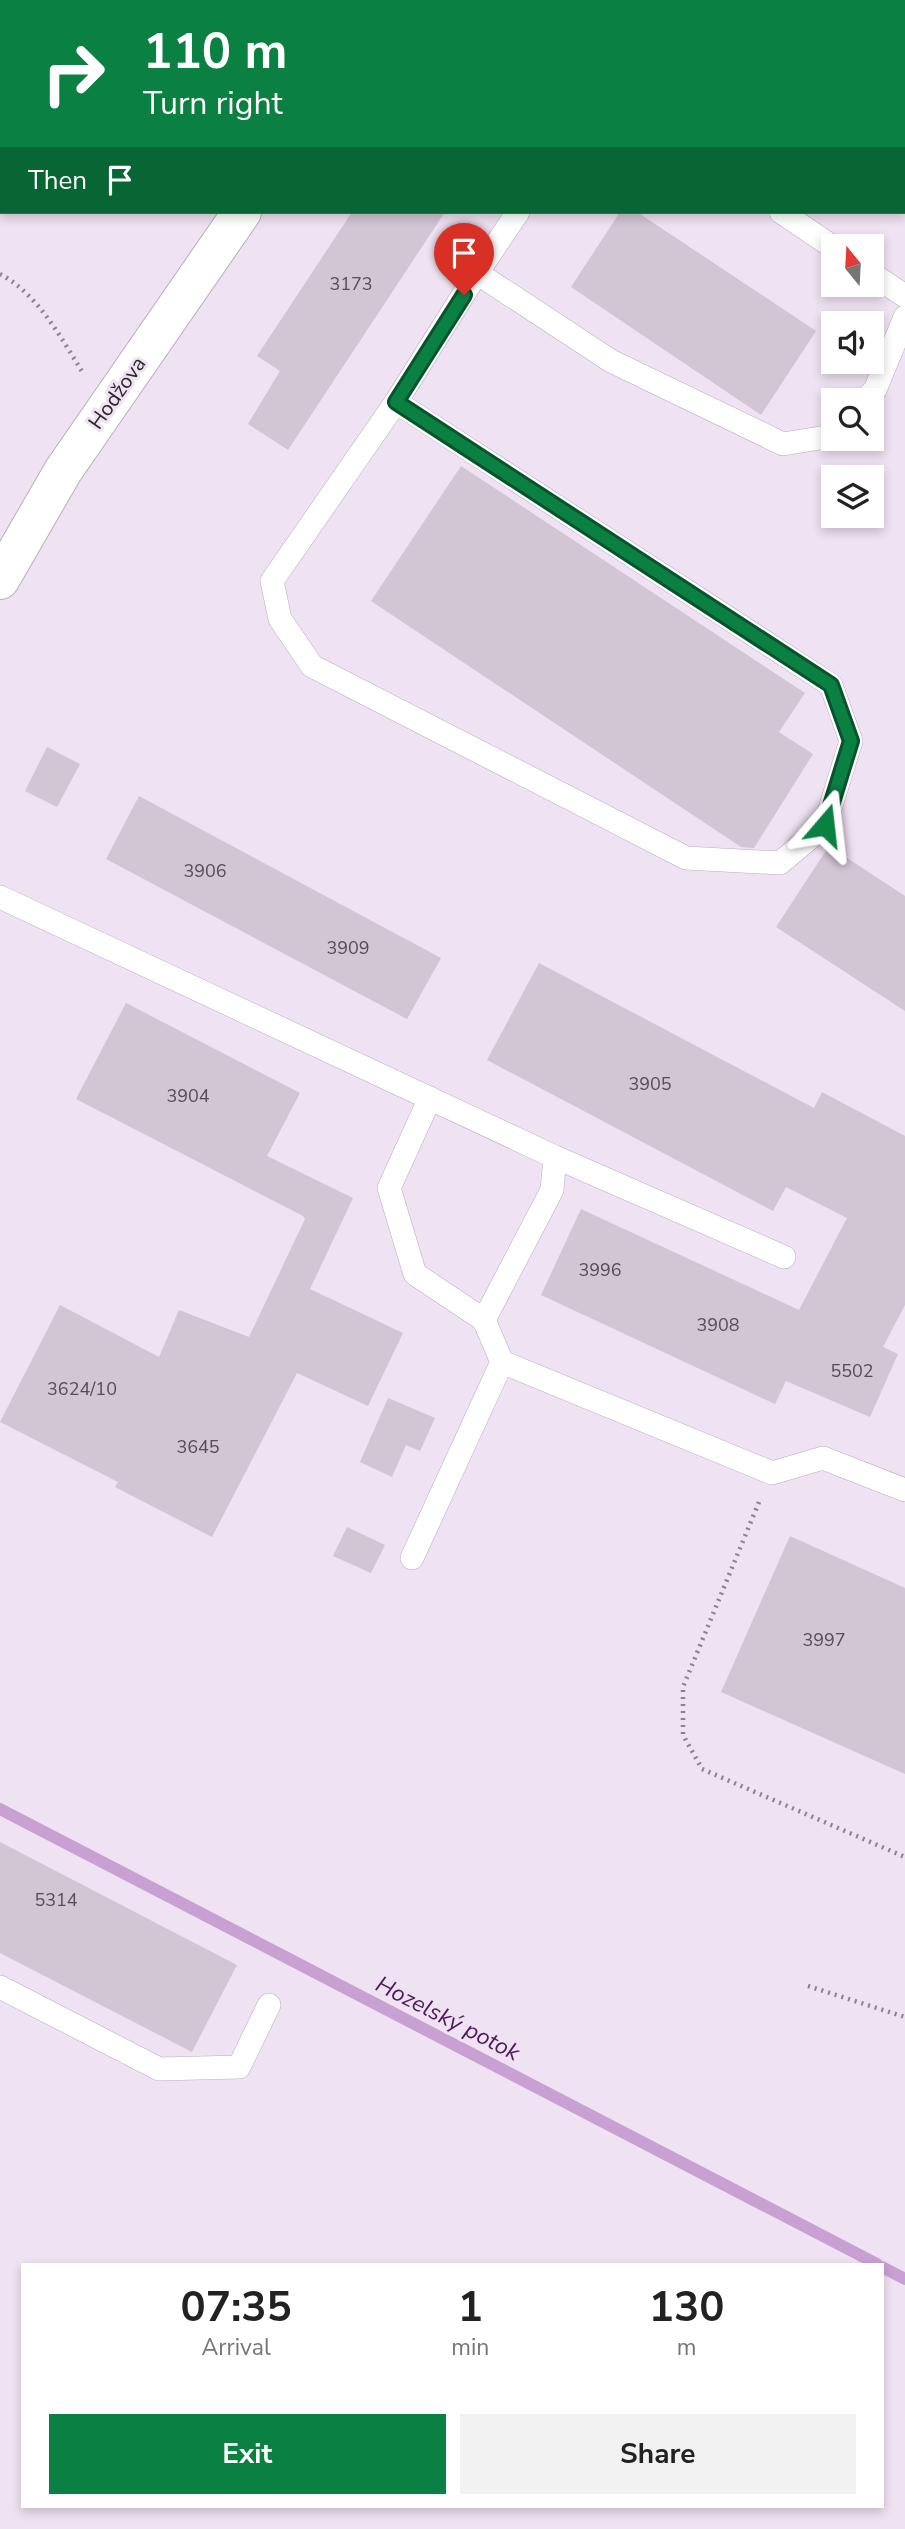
<!DOCTYPE html>
<html lang="en">
<head>
<meta charset="utf-8">
<style>
  :root { --surface:#fff; --page:#f2f2f2; --text:#222; --muted:#767676; --accent:#0b8043 }
  body { margin:0; font-family:"Nunito Sans",sans-serif; background:var(--page); color:var(--text); height:100vh; display:flex; flex-direction:column; font-size:26px; white-space:nowrap }
  * { box-sizing:border-box; margin:0 }
  p { font-size:23px; color:var(--muted) }
  .icon { flex:none; width:38px; height:38px; fill:none; stroke:currentColor; stroke-width:2; stroke-linecap:round; stroke-linejoin:round }
  .map { position:relative; flex:1; overflow:hidden }
  .drawer { position:absolute; left:21px; top:2263px; width:863px; height:245px; display:flex; flex-direction:column; background:var(--surface); border-radius:0px; box-shadow:0 4px 10px #0003 }
  .drawer>* { flex:none }
  .guide { position:absolute; left:0px; top:0px; width:906px; height:214px; box-shadow:0 4px 10px #0003; background:#0b8043; color:#fff; overflow:hidden }
  .needle { width:46px; rotate:342deg }
  .controls { position:absolute; left:821px; top:234px; display:grid; gap:14px }
  .controls a { display:grid; place-items:center; width:63px; height:63px; border-radius:0px; background:var(--surface); box-shadow:0 4px 10px #0003; font-size:35px }
  .pin { position:absolute; display:grid; place-items:center; width:60px; height:60px; color:#fff; margin:-72px -30px; border-radius:50% 50% 50% 0; rotate:-45deg; box-shadow:0 0 7px #0007 }
  .pin .icon { rotate:45deg }
  .me { position:absolute; width:77px; margin:-38px; rotate:17deg; stroke-linejoin:round; filter:drop-shadow(0 0 5px #0008) }
  .turn { display:flex; align-items:center; gap:24px; height:147px; padding:0 28px; font-size:32px }
  .turn .icon { width:91px; height:91px; stroke-width:2.5 }
  .turn b { display:block; font-size:49px; line-height:60px }
  .then { display:flex; align-items:center; height:66px; padding:0 28px; background:#0003; gap:14px; font-size:26px }
  .eta { display:flex; justify-content:space-evenly; align-items:center; height:119px; text-align:center }
  .eta b { font-size:42px; font-weight:700; line-height:49px }
  .action { display:flex; gap:14px; margin-top:auto; padding:14px 28px }
  .action a { flex:1; height:80px; border-radius:0px; background:var(--accent); color:#fff; font-size:28px; font-weight:700; line-height:80px; text-align:center }
  .action a+a { background:var(--page); color:var(--text) }
  .map>svg:first-child { display:block }
  .lines { fill:none; stroke-linecap:round; stroke-linejoin:round }
  .stream { stroke:#c9a0d2; stroke-width:12 }
  .building { fill:#d2c5d4 }
  .lane-casing { stroke:#b9adbc; stroke-width:24 }
  .street-casing { stroke:#b9adbc; stroke-width:40 }
  .path { stroke:#8b828d; stroke-width:4.5; stroke-dasharray:2 5; stroke-linecap:butt }
  .lane { stroke:#fff; stroke-width:23 }
  .street { stroke:#fff; stroke-width:38 }
  .route-casing { stroke:#07532c; stroke-width:18 }
  .route { stroke:#0b8043; stroke-width:12 }
  .labels { text-anchor:middle; stroke-width:6; stroke-linejoin:round; paint-order:stroke }
  .number-label { font-size:18px; fill:#554e56 }
  .street-label { font-size:21px; fill:#2b272c; stroke:#efe2f2 }
  .water-label { font-size:23px; font-style:italic; fill:#4c1b57; stroke:#efe2f2 }
</style>
</head>
<body>
<div class="map">
<svg width="905" height="2529" viewBox="0 0 905 2529">
  <rect width="100%" height="100%" fill="#efe2f2"/>
  <g class="lines">
    <!-- stream -->
    <g class="stream">
      <polyline points="0,1809 877,2264"/>
      <polyline points="882,2267 905,2279"/>
    </g>
  </g>
  <!-- building -->
  <g class="building">
    <polygon points="352,212 445,212 288,450 248,424 280,371 257,356"/>
    <polygon points="620,212 637,212 816,331 761,415 571,287"/>
    <polygon points="461,466 805,693 779,732 813,754 754,848 741,847 371,601"/>
    <polygon points="47,747 80,764 57,807 25,791"/>
    <polygon points="139,796 441,958 407,1019 106,859"/>
    <polygon points="829,846 905,896 905,1011 776,927"/>
    <polygon points="539,963 814,1108 822,1092 905,1136 905,1305 883,1347 898,1354 870,1417 786,1381 775,1404 541,1295 581,1209 799,1310 847,1218 786,1187 773,1211 487,1060"/>
    <polygon points="126,1003 300,1093 267,1156 353,1198 310,1289 403,1333 368,1406 297,1373 212,1537 115,1487 118,1482 0,1422 60,1305 159,1357 179,1310 249,1337 305,1219 303,1216 76,1099"/>
    <polygon points="388,1398 435,1418 420,1451 406,1445 392,1477 360,1462"/>
    <polygon points="347,1527 385,1545 371,1573 333,1556"/>
    <polygon points="790,1536 905,1588 905,1774 721,1692"/>
    <polygon points="0,1842 237,1965 192,2052 0,1953"/>
  </g>
  <g class="lines">
    <!-- lane casing -->
    <g class="lane-casing">
      <g id="lane">
        <polyline points="458,0 461,2"/>
        <polyline points="518,212 477,273 611,361 783,444 826,437 833,430"/>
        <polyline points="781,212 833,247"/>
        <polyline points="872,274 905,296"/>
        <polyline points="864,401 875,390 905,317"/>
        <polyline points="396,402 272,581 280,619 312,666 686,858 780,863 825,825 851,741 831,685 396,402 477,273"/>
        <polyline points="0,897 555,1157 552,1190 484,1320 415,1274 389,1188 430,1098"/>
        <polyline points="555,1157 784,1257"/>
        <polyline points="484,1320 502,1362 772,1473 823,1458 905,1490"/>
        <polyline points="412,1558 502,1362"/>
        <polyline points="0,1987 159,2069 239,2067 269,2005"/>
      </g>
    </g>
    <!-- street casing -->
    <g class="street-casing">
      <g id="street">
        <polyline points="386,2 387,0"/>
        <polyline points="0,580 63,471 242,212"/>
      </g>
    </g>
    <!-- path -->
    <g class="path">
      <polyline points="905,197 905,198"/>
      <path d="M0 274C38 294 61 338 83 373"/>
      <polyline points="759,1502 683,1687 683,1735 702,1769 905,1857"/>
      <polyline points="808,1986 905,2017"/>
    </g>
    <!-- lane -->
    <use href="#lane" class="lane"/>
    <!-- street -->
    <use href="#street" class="street"/>
  </g>
  <g class="lines">
    <!-- route casing -->
    <g class="route-casing">
      <polyline id="route" points="464,295 396,402 831,685 851,741 825,825"/>
    </g>
    <!-- route -->
    <use href="#route" class="route"/>
  </g>
  <g class="labels">
    <!-- number labels -->
    <g class="number-label">
      <text x="351" y="290">3173</text>
      <text x="205" y="877">3906</text>
      <text x="348" y="954">3909</text>
      <text x="650" y="1090">3905</text>
      <text x="188" y="1102">3904</text>
      <text x="600" y="1276">3996</text>
      <text x="718" y="1331">3908</text>
      <text x="852" y="1377">5502</text>
      <text x="82" y="1395">3624/10</text>
      <text x="198" y="1453">3645</text>
      <text x="824" y="1646">3997</text>
      <text x="56" y="1906">5314</text>
    </g>
    <!-- street labels -->
    <g class="street-label">
      <text transform="translate(117 393) rotate(-55)" y="7">Hodžova</text>
    </g>
    <!-- water labels -->
    <g class="water-label">
      <text transform="translate(448 2018) rotate(27)" y="8">Hozelský potok</text>
    </g>
  </g>
</svg>
<div class="controls">
<a><svg class="needle" viewBox="-14 -14 28 28"><path d="M0-13l5 13h-10z" fill="#e53935"/><path d="M0 13l5-13h-10z" fill="#767676"/></svg></a>
<a><svg class="icon" aria-label="sound" viewBox="0 0 24 24"><path d="M4 9h4l5-4v14l-5-4H4zM17 9q2 3 0 6"/></svg></a>
<a><svg class="icon" aria-label="search" viewBox="0 0 24 24"><circle cx="10" cy="10" r="6"/><path d="M15 15l6 6"/></svg></a>
<a><svg class="icon" aria-label="layers" viewBox="0 0 24 24"><path d="M12 4l9 5-9 5-9-5zM3 14l9 5 9-5"/></svg></a>
</div>
<div class="pin" style="left:464px;top:295px;background:#d93025"><svg class="icon" aria-label="arrive" viewBox="0 0 24 24"><path d="M6 21V4h12l-3 4 3 4H6"/></svg></div>
<svg class="me" style="left:825px;top:825px" viewBox="-20 -20 40 40"><path d="M0-17L14 15 0 8-14 15z" fill="#0b8043" stroke="#fff" stroke-width="4"/></svg>
<div class="guide">
<div class="turn"><svg class="icon" aria-label="right" viewBox="0 0 24 24"><path d="M7 20v-9h11M14 6l5 5-5 5"/></svg><div><b>110 m</b>Turn right</div></div>
<div class="then">Then<svg class="icon" aria-label="arrive" viewBox="0 0 24 24"><path d="M6 21V4h12l-3 4 3 4H6"/></svg></div>
</div>
<section class="drawer">
<div class="eta">
<div><b>07:35</b><p>Arrival</p></div>
<div><b>1</b><p>min</p></div>
<div><b>130</b><p>m</p></div>
</div>
<div class="action"><a>Exit</a><a>Share</a></div>
</section>
</div>
</body>
</html>
